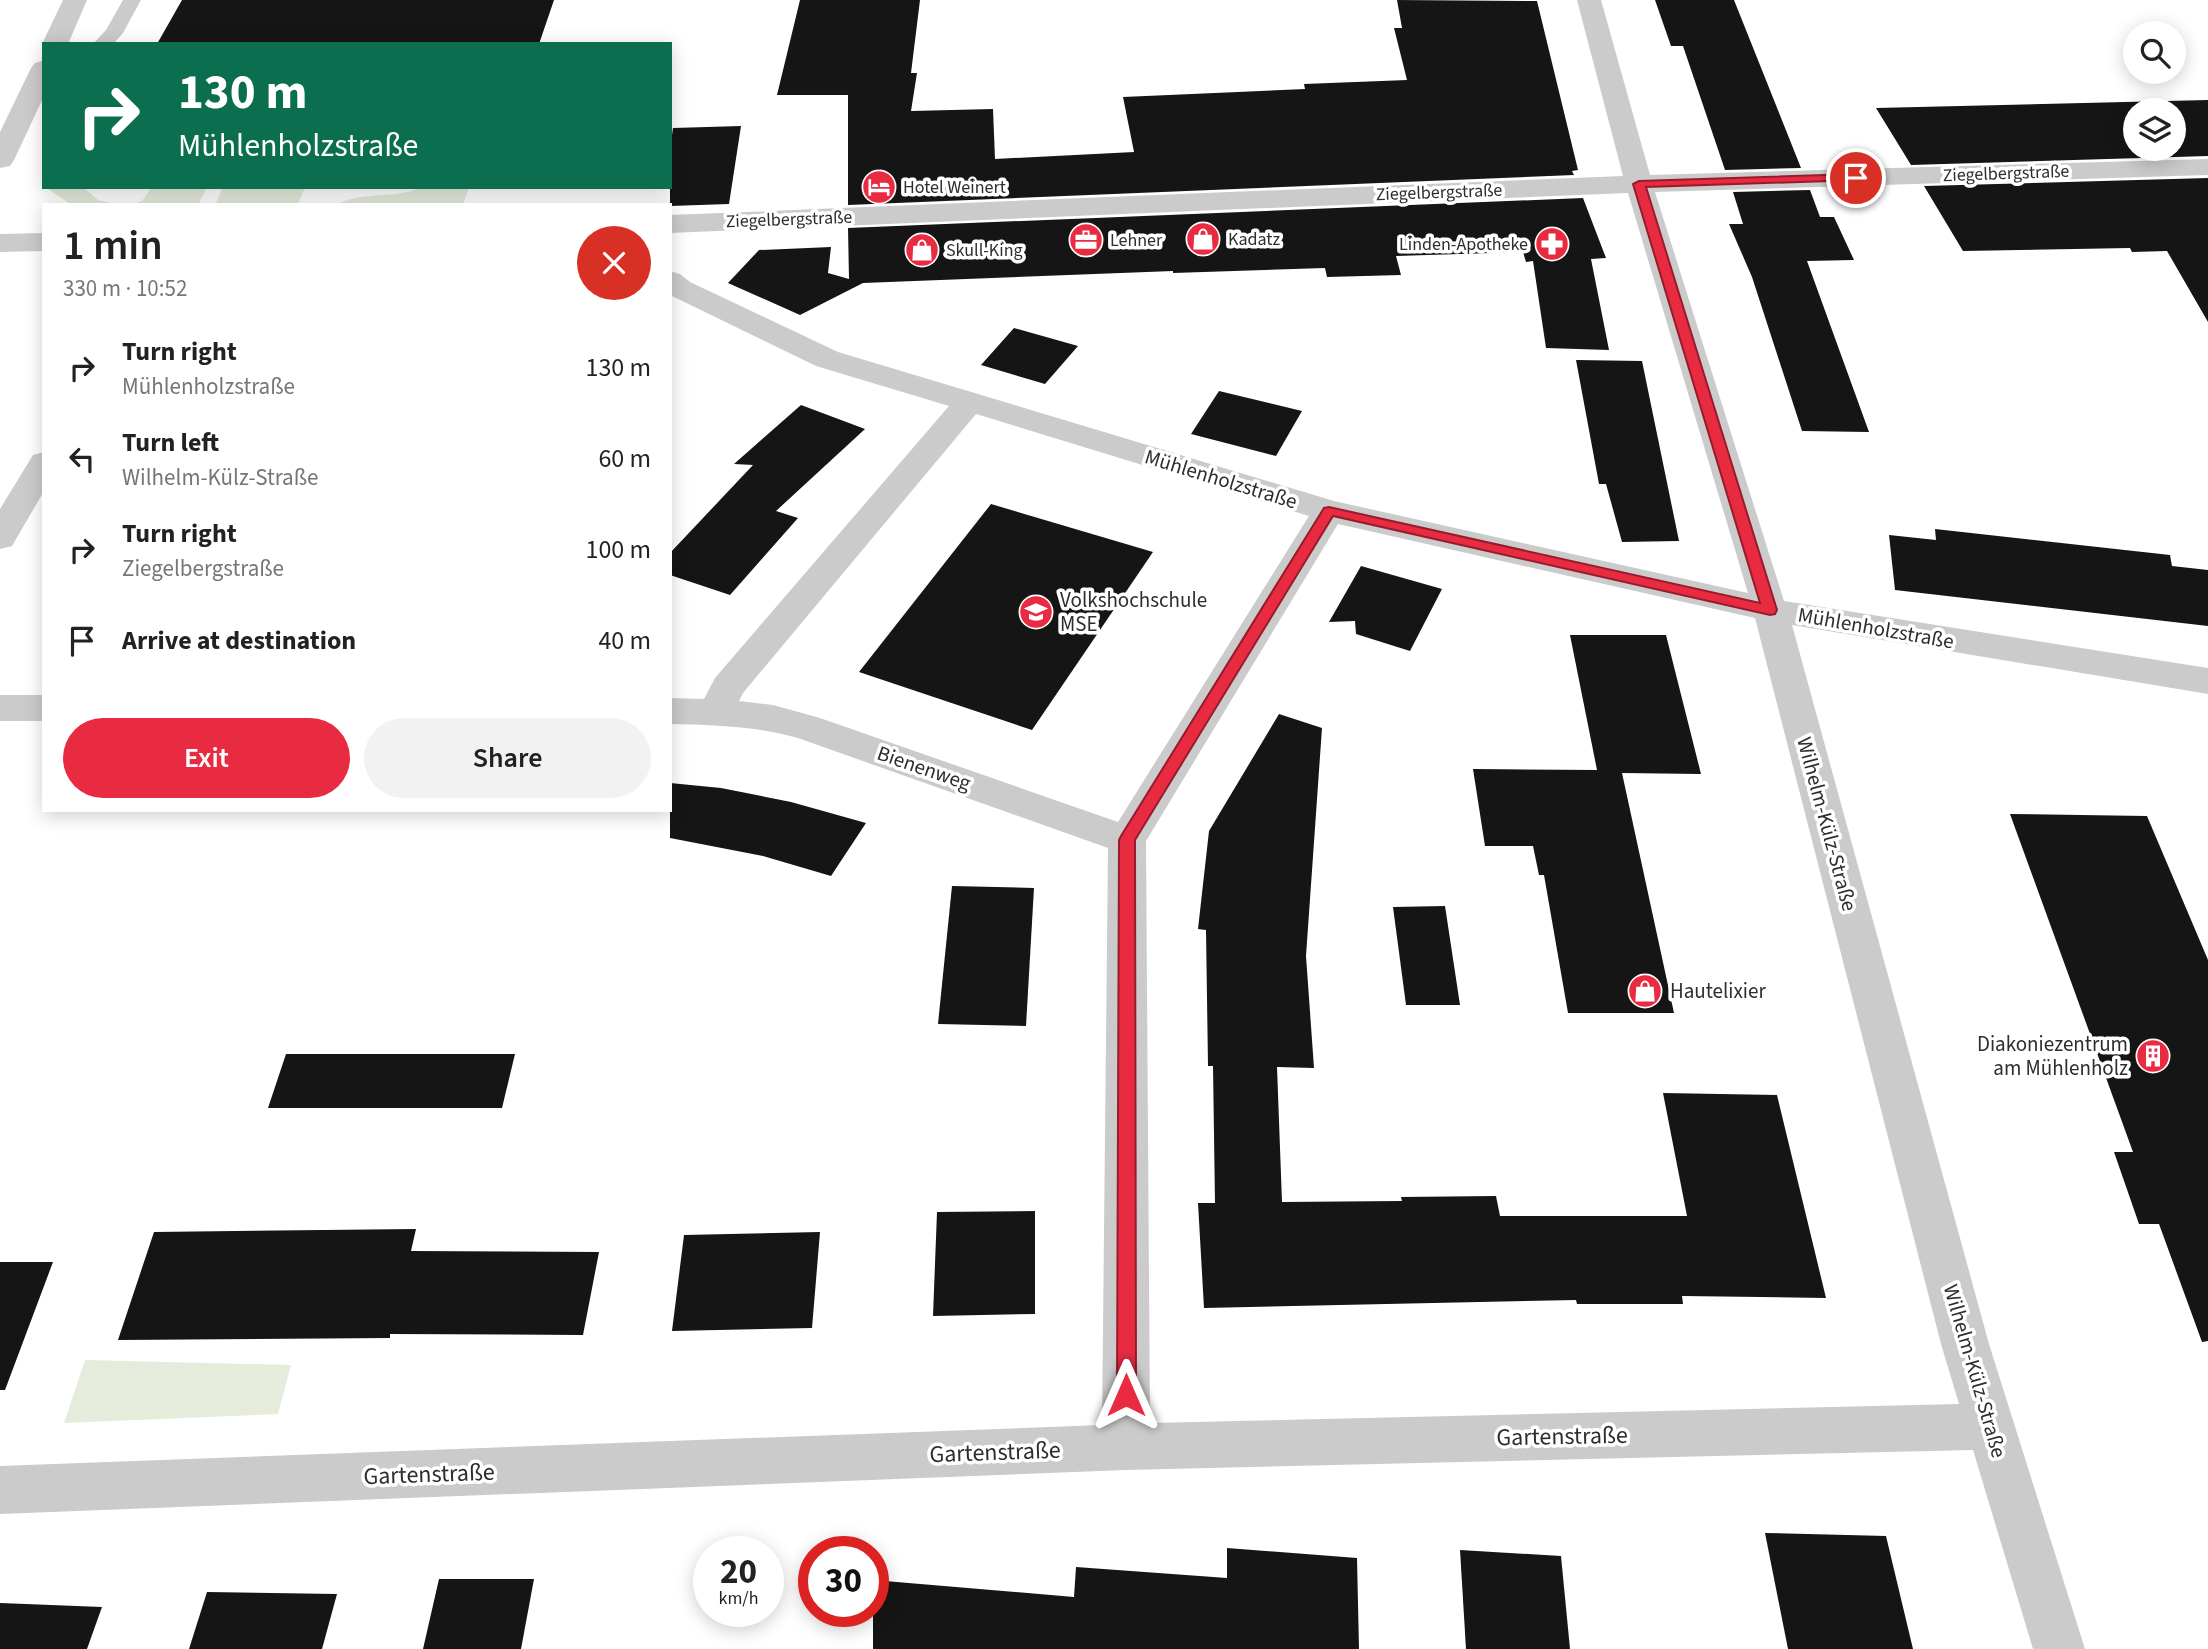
<!DOCTYPE html>
<html lang="en">
<head>
<meta charset="utf-8">
<style>
  :root { --surface:#fff; --page:#f2f2f2; --text:#222; --muted:#767676; --accent:#e92b42 }
  body { margin:0; font-family:"Source Sans 3",sans-serif; background:var(--page); color:var(--text); height:100vh; display:flex; flex-direction:column; font-size:26px; white-space:nowrap }
  * { box-sizing:border-box; margin:0 }
  p { font-size:23px; color:var(--muted) }
  .icon { flex:none; width:38px; height:38px; fill:none; stroke:currentColor; stroke-width:2; stroke-linecap:round; stroke-linejoin:round }
  .map { position:relative; flex:1; overflow:hidden }
  .panel { position:absolute; left:42px; top:203px; width:630px; height:609px; display:flex; flex-direction:column; background:var(--surface); border-radius:0px; box-shadow:0 4px 18px #0003 }
  .panel>* { flex:none }
  .banner { position:absolute; left:42px; top:42px; width:630px; height:147px; border-radius:0px; box-shadow:0 4px 18px #0003; background:#0b6e4f; color:#fff; overflow:hidden }
  .tools { position:absolute; left:2123px; top:21px; display:grid; gap:14px }
  .tools a { display:grid; place-items:center; width:63px; height:63px; border-radius:50%; background:var(--surface); box-shadow:0 4px 18px #0003; font-size:35px }
  .speed { position:absolute; left:693px; top:1536px; display:flex; gap:14px; font-size:35px; font-weight:700; text-align:center }
  .speed>* { display:grid; place-content:center; width:91px; height:91px; border-radius:50%; background:var(--surface); box-shadow:0 4px 18px #0003; line-height:1 }
  .speed small { font-size:18px; font-weight:400 }
  .speed .limit { border:10px solid #d22; background:#fff; color:#111 }
  .pin { position:absolute; display:grid; place-items:center; width:60px; height:60px; color:#fff; margin:-30px; border:4px solid #fff; border-radius:50%; box-shadow:0 2px 7px #0007 }
  .me { position:absolute; width:77px; margin:-38px; rotate:0deg; stroke-linejoin:round; filter:drop-shadow(0 0 5px #0008) }
  .turn { display:flex; align-items:center; gap:24px; height:147px; padding:0 21px; font-size:32px }
  .turn .icon { width:91px; height:91px; stroke-width:2.5 }
  .turn b { display:block; font-size:49px; line-height:60px }
  .round { display:grid; place-items:center; flex:none; width:74px; height:74px; border-radius:37px; background:var(--page) }
  .head { display:flex; align-items:center; justify-content:space-between; height:119px; padding:0 21px }
  h1 { font-size:42px; font-weight:600; line-height:52px }
  .button { display:flex; gap:14px; margin-top:auto; padding:14px 21px }
  .button a { flex:1; height:80px; border-radius:42px; background:var(--accent); color:#fff; font-size:28px; font-weight:600; line-height:80px; text-align:center }
  .button a+a { background:var(--page); color:var(--text) }
  ul { padding:0; list-style:none }
  li { display:flex; align-items:center; gap:21px; height:91px; padding:0 21px }
  li div { flex:1 }
  li b { display:block; font-size:26px }
  li em { font-style:normal }
  .map>svg:first-child { display:block }
  .green { fill:#e5ecdb }
  .building { fill:#151515; fill-rule:evenodd }
  .lines { fill:none; stroke-linecap:round; stroke-linejoin:round }
  .service { fill:#cbcbcb; fill-rule:evenodd }
  .minor { fill:#cbcbcb; fill-rule:evenodd }
  .route { fill:#e92b42; stroke:#971c2b; stroke-width:2 }
  .labels { text-anchor:middle; stroke-width:7; stroke-linejoin:round; paint-order:stroke }
  .far-street-label { font-size:18px; fill:#2e2e2e; stroke:#fff }
  .far-poi-label { font-size:18px; fill:#2e2e2e; stroke:#fff; text-anchor:start }
  .street-label { font-size:21px; fill:#2e2e2e; stroke:#fff }
  .poi-label { font-size:21px; fill:#2e2e2e; stroke:#fff; text-anchor:start }
  .near-street-label { font-size:24px; fill:#2e2e2e; stroke:#fff }
</style>
</head>
<body>
<div class="map">
<svg width="2208" height="1649" viewBox="0 0 2208 1649">
  <rect width="100%" height="100%" fill="#fff"/>
  <!-- green -->
  <g class="green">
    <polygon points="45,187 83,187 98,200 119,205 72,205"/>
    <polygon points="152,187 207,187 198,205 132,205 142,201"/>
    <polygon points="223,187 305,187 298,205 215,205"/>
    <path d="M422 187H469L463 205H336C361 190 396 200 422 187Z"/>
    <polygon points="85,1360 291,1365 278,1414 64,1423"/>
  </g>
  <!-- building -->
  <g class="building">
    <polygon points="182,0 554,0 539,44 157,44"/>
    <polygon points="800,0 920,0 911,73 917,73 911,111 993,109 995,159 1134,152 1123,97 1305,89 1304,84 1407,80 1394,28 1402,28 1397,0 1537,1 1578,170 1572,171 1574,175 848,205 848,95 777,95"/>
    <polygon points="1655,0 1734,0 1801,168 1725,170 1683,46 1671,46"/>
    <path d="M2208 100V156L1911 165 1876 108ZM2135 110H2174V149H2135Z"/>
    <polygon points="741,126 729,204 670,206 670,149 673,128"/>
    <polygon points="2208,178 2208,322 2167,251 2132,252 2130,248 1963,251 1924,186"/>
    <polygon points="1810,190 1820,217 1834,217 1854,260 1807,261 1869,432 1802,431 1752,277 1729,224 1743,224 1733,192"/>
    <polygon points="1583,198 1606,258 1591,259 1609,350 1546,348 1533,261 1526,262 1523,252 1396,256 1401,275 1327,277 1325,268 1173,273 1173,271 863,283 800,315 728,283 759,250 831,247 828,273 849,279 848,228"/>
    <polygon points="1014,328 1078,346 1045,384 981,365"/>
    <polygon points="1576,360 1642,361 1679,541 1622,542 1606,484 1599,484"/>
    <polygon points="1219,391 1302,411 1276,456 1191,434"/>
    <polygon points="801,405 865,429 776,511 798,518 730,595 670,575 670,553 753,465 734,464"/>
    <polygon points="991,504 1153,552 1032,730 859,672"/>
    <polygon points="1935,529 2170,555 2172,566 2208,570 2208,626 1895,590 1889,535 1936,540"/>
    <polygon points="1361,566 1442,589 1410,651 1356,634 1355,621 1329,622"/>
    <polygon points="1570,635 1666,635 1701,774 1622,773 1674,1013 1568,1013 1544,875 1539,875 1533,846 1485,846 1473,769 1597,770"/>
    <polygon points="1279,714 1322,728 1306,956 1314,1068 1277,1067 1282,1202 1402,1201 1401,1197 1496,1196 1500,1216 1687,1216 1663,1093 1777,1095 1826,1298 1682,1296 1683,1304 1577,1304 1576,1300 1204,1308 1198,1203 1215,1203 1213,1066 1208,1066 1206,930 1198,929 1209,831"/>
    <polygon points="670,783 721,788 791,802 866,823 831,876 763,856 670,838"/>
    <polygon points="2010,814 2147,816 2208,960 2208,1341 2202,1342 2159,1224 2139,1224 2114,1152 2133,1152"/>
    <polygon points="952,886 1034,888 1026,1026 938,1024"/>
    <polygon points="1445,906 1460,1005 1406,1005 1393,907"/>
    <polygon points="286,1054 515,1054 502,1108 268,1108"/>
    <polygon points="1035,1211 1035,1314 933,1316 937,1212"/>
    <polygon points="416,1229 411,1251 599,1252 583,1335 390,1334 390,1338 118,1340 154,1232"/>
    <polygon points="820,1232 812,1328 672,1331 684,1235"/>
    <polygon points="0,1262 53,1262 5,1390 0,1390"/>
    <polygon points="1765,1533 1886,1536 1913,1649 1788,1649"/>
    <polygon points="1227,1548 1357,1558 1359,1649 873,1649 873,1580 1074,1597 1076,1567 1227,1578"/>
    <polygon points="1460,1550 1561,1556 1570,1649 1466,1649"/>
    <polygon points="439,1579 534,1579 521,1649 423,1649"/>
    <polygon points="207,1592 337,1594 322,1649 189,1649"/>
    <polygon points="0,1603 102,1607 87,1649 0,1649"/>
  </g>
  <g class="lines">
    <!-- service -->
    <polygon class="service" points="123,0 141,0 123,33 113,44 93,44 106,30"/>
    <!-- minor -->
    <g class="minor">
      <polygon points="63,0 87,0 68,44 44,44 44,46 42,44"/>
      <path d="M1577 0H1601L1650 175 2208 159V175L1655 192 1784 601 2208 668V694L1792 625 1989 1344 2085 1649H2033L1973 1450 1126 1470 0 1514V1466L1102 1425 1108 848 798 738C756 726 713 725 670 724V698L704 699 715 678 949 406 816 366 670 295V271L680 274 690 282 838 352 1334 501 1748 593 1628 193 670 233V215L1623 176ZM976 414 1309 516 1118 822 820 718 773 705 739 701 743 693ZM1338 524 1755 618 1941 1344 1959 1404 1150 1423 1146 841Z"/>
      <polygon points="44,60 44,96 14,160 10,166 0,168 0,132 31,68 35,63"/>
      <polygon points="44,233 44,251 0,252 0,234"/>
      <polygon points="44,452 44,491 12,546 0,549 0,509 33,455"/>
      <rect x="0" y="695" width="44" height="26"/>
    </g>
  </g>
  <!-- route -->
  <polygon class="route" points="1856,174 1860,175 1860,180 1646,187 1777,610 1775,614 1770,615 1333,516 1135,840 1136,1395 1134,1401 1126,1404 1119,1401 1117,1395 1119,840 1121,836 1324,508 1329,507 1760,603 1633,184 1639,181"/>
  <!-- icons -->
  <defs>
    <g id="hotel-disc" transform="scale(1.75)"><circle r="9.5" fill="#e92b42" stroke="#fff"/><path d="M-6-4.5h1.5V1H6V5H4.5V3h-9V5H-6ZM-4 0a1.8 1.8 0 1 1 3.6 0ZM.5 0V-2.5h3Q6-2.5 6 0Z" fill="#fff"/></g>
    <g id="shop-disc" transform="scale(1.75)"><circle r="9.5" fill="#e92b42" stroke="#fff"/><path d="M-5-2.5h2.3a2.7 3.5 0 0 1 5.4 0H5L5.5 6h-11ZM-1.5-2.5h3a1.5 2.3 0 0 0-3 0Z" fill="#fff"/></g>
    <g id="office-disc" transform="scale(1.75)"><circle r="9.5" fill="#e92b42" stroke="#fff"/><path d="M-6-3h4V-5.5h4V-3h4V5H-6ZM-1-4.5V-3h2v-1.5ZM-6 0V1H6V0Z" fill="#fff"/></g>
    <g id="pharmacy-disc" transform="scale(1.75)"><circle r="9.5" fill="#e92b42" stroke="#fff"/><path d="M-2-6h4v4h4v4h-4v4h-4v-4h-4v-4h4Z" fill="#fff"/></g>
    <g id="university-disc" transform="scale(1.75)"><circle r="9.5" fill="#e92b42" stroke="#fff"/><path d="M0-5L7-2L0 1L-7-2ZM-4 1L0 2.5L4 1V4Q0 6-4 4Z" fill="#fff"/></g>
    <g id="building-disc" transform="scale(1.75)"><circle r="9.5" fill="#e92b42" stroke="#fff"/><path d="M-4-6H4V6H1V3H-1V6H-4ZM-2.5-4.3h1.7v1.8h-1.7ZM.8-4.3h1.7v1.8H.8ZM-2.5-1h1.7V.8h-1.7ZM.8-1h1.7V.8H.8Z" fill="#fff"/></g>
  </defs>
  <g fill-rule="evenodd">
    <use href="#hotel-disc" x="879" y="187"/>
    <use href="#shop-disc" x="1203" y="239"/>
    <use href="#office-disc" x="1086" y="240"/>
    <use href="#pharmacy-disc" x="1552" y="244"/>
    <use href="#shop-disc" x="922" y="250"/>
    <use href="#university-disc" x="1036" y="612"/>
    <use href="#shop-disc" x="1645" y="991"/>
    <use href="#building-disc" x="2153" y="1056"/>
  </g>
  <g class="labels">
    <!-- far-street labels -->
    <g class="far-street-label">
      <text transform="translate(2006 173) rotate(-2)" y="6">Ziegelbergstraße</text>
      <text transform="translate(1439 192) rotate(-2)" y="6">Ziegelbergstraße</text>
      <text transform="translate(789 219) rotate(-2)" y="6">Ziegelbergstraße</text>
    </g>
    <!-- far-poi labels -->
    <g class="far-poi-label">
      <text x="903" y="193">Hotel Weinert</text>
      <text x="1228" y="245">Kadatz</text>
      <text x="1110" y="246">Lehner</text>
      <text x="1528" y="250" text-anchor="end">Linden-Apotheke</text>
      <text x="946" y="256">Skull-King</text>
    </g>
    <!-- street labels -->
    <g class="street-label">
      <text transform="translate(1221 479) rotate(17)" y="7">Mühlenholzstraße</text>
      <text transform="translate(1876 628) rotate(10)" y="7">Mühlenholzstraße</text>
      <text transform="translate(924 768) rotate(19)" y="7">Bienenweg</text>
      <text transform="translate(1827 824) rotate(75)" y="7">Wilhelm-Külz-Straße</text>
      <text transform="translate(1975 1371) rotate(74)" y="7">Wilhelm-Külz-Straße</text>
    </g>
    <!-- poi labels -->
    <g class="poi-label">
      <text x="1060" y="607">Volkshochschule<tspan x="1060" dy="24">MSE</tspan></text>
      <text x="1670" y="998">Hautelixier</text>
      <text x="2128" y="1051" text-anchor="end">Diakoniezentrum<tspan x="2128" dy="24">am Mühlenholz</tspan></text>
    </g>
    <!-- near-street labels -->
    <g class="near-street-label">
      <text transform="translate(1562 1436) rotate(-1)" y="8">Gartenstraße</text>
      <text transform="translate(995 1452) rotate(-2)" y="8">Gartenstraße</text>
      <text transform="translate(429 1474) rotate(-2)" y="8">Gartenstraße</text>
    </g>
  </g>
</svg>
<div class="tools">
<a><svg class="icon" aria-label="search" viewBox="0 0 24 24"><circle cx="10" cy="10" r="6"/><path d="M15 15l6 6"/></svg></a>
<a><svg class="icon" aria-label="layers" viewBox="0 0 24 24"><path d="M12 4l9 5-9 5-9-5zM3 14l9 5 9-5"/></svg></a>
</div>
<div class="speed"><div>20<small>km/h</small></div><div class="limit">30</div></div>
<div class="pin" style="left:1856px;top:178px;background:#d93025"><svg class="icon" aria-label="arrive" viewBox="0 0 24 24"><path d="M6 21V4h12l-3 4 3 4H6"/></svg></div>
<svg class="me" style="left:1126px;top:1395px" viewBox="-20 -20 40 40"><path d="M0-17L14 15 0 8-14 15z" fill="#e92b42" stroke="#fff" stroke-width="4"/></svg>
<div class="banner">
<div class="turn"><svg class="icon" aria-label="right" viewBox="0 0 24 24"><path d="M7 20v-9h11M14 6l5 5-5 5"/></svg><div><b>130 m</b>Mühlenholzstraße</div></div>
</div>
<section class="panel">
<div class="head"><div><h1>1 min</h1><p>330 m · 10:52</p></div><a class="round" style="background:#d93025;color:#fff"><svg class="icon" aria-label="close" viewBox="0 0 24 24"><path d="M6 6l12 12M18 6L6 18"/></svg></a></div>
<ul>
<li><svg class="icon" aria-label="right" viewBox="0 0 24 24"><path d="M7 20v-9h11M14 6l5 5-5 5"/></svg><div><b>Turn right</b><p>Mühlenholzstraße</p></div><em>130 m</em></li>
<li><svg class="icon" aria-label="left" viewBox="0 0 24 24"><path d="M17 20v-9H6M10 6l-5 5 5 5"/></svg><div><b>Turn left</b><p>Wilhelm-Külz-Straße</p></div><em>60 m</em></li>
<li><svg class="icon" aria-label="right" viewBox="0 0 24 24"><path d="M7 20v-9h11M14 6l5 5-5 5"/></svg><div><b>Turn right</b><p>Ziegelbergstraße</p></div><em>100 m</em></li>
<li><svg class="icon" aria-label="arrive" viewBox="0 0 24 24"><path d="M6 21V4h12l-3 4 3 4H6"/></svg><div><b>Arrive at destination</b></div><em>40 m</em></li>
</ul>
<div class="button"><a>Exit</a><a>Share</a></div>
</section>
</div>
</body>
</html>
